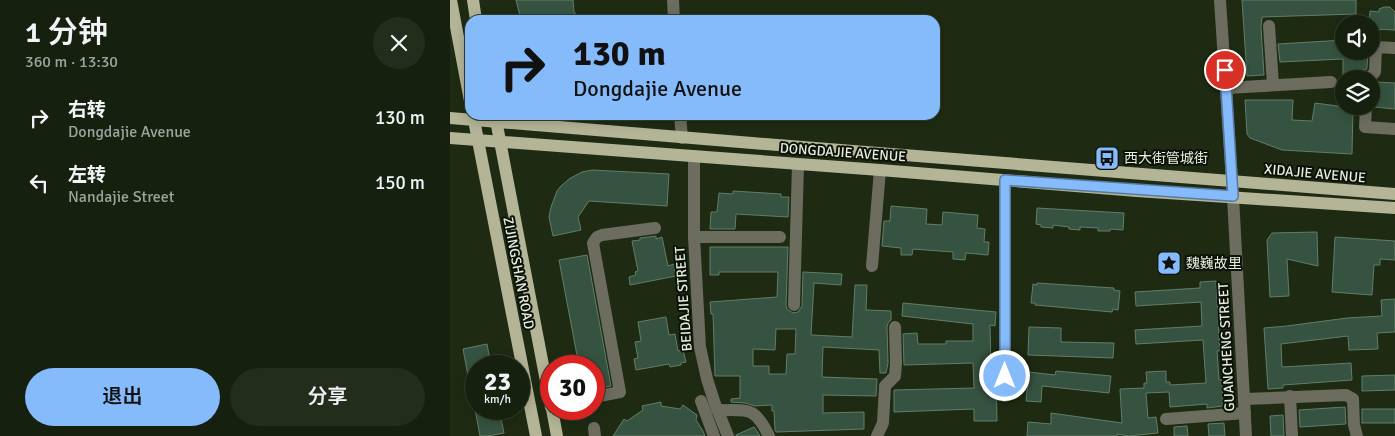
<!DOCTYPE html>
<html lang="zh">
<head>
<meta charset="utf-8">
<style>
  :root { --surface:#16200e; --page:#232d1c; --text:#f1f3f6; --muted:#9ea39e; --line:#353e2e; --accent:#86bbfb }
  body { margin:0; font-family:Signika,"Noto Sans SC",sans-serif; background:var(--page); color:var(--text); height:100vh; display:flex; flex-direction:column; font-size:19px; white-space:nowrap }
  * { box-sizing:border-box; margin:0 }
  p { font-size:16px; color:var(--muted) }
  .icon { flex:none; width:28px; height:28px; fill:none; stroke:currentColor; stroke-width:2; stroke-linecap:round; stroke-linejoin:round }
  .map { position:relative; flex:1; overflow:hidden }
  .side { display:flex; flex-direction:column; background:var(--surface); width:450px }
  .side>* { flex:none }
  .top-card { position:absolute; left:15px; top:15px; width:475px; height:105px; border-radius:15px; box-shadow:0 2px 12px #0003,0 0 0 1px var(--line); background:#86bbfb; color:#111; overflow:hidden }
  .buttons { position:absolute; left:885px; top:15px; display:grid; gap:10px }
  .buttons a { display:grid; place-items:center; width:45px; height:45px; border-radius:50%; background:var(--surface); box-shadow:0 2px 12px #0003,0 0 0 1px var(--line); font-size:25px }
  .speed { position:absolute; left:15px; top:355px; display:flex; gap:10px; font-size:25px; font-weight:700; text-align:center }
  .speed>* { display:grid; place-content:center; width:65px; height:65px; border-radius:50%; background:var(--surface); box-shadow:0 2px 12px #0003,0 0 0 1px var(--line); line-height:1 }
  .speed small { font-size:12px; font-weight:400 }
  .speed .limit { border:8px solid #d22; background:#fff; color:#111 }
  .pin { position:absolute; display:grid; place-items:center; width:42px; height:42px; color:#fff; margin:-21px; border:2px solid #fff; border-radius:50%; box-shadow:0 1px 5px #0007 }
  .me { position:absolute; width:55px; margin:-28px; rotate:0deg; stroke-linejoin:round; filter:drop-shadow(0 0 4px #0008) }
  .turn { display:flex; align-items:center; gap:18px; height:105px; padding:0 25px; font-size:22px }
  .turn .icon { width:65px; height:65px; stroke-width:2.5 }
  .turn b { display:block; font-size:35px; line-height:42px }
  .round { display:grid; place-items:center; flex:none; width:52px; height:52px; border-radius:26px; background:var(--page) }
  .summary { display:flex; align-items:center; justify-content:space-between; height:85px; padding:0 25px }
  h1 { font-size:30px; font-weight:600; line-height:38px }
  .action { display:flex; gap:10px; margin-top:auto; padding:10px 25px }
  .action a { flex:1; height:58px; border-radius:30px; background:var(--accent); color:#111; font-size:20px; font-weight:600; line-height:58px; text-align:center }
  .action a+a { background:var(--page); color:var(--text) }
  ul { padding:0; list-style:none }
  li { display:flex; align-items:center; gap:15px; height:65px; padding:0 25px }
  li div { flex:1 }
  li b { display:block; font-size:19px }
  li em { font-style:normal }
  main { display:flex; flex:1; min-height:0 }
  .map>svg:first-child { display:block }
  .building { fill:#365341; stroke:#607e6a; fill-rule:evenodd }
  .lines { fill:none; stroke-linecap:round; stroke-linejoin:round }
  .minor { stroke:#6d6d5f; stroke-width:12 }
  .major { stroke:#b4b497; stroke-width:12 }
  .route-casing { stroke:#577aa3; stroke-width:12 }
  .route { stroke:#86bbfb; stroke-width:9 }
  .labels { text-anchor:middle; stroke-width:4; stroke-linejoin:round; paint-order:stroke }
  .street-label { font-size:14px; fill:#e6efdf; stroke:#0c1207 }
  .poi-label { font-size:14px; fill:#e6efdf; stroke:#0c1207; text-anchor:start }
</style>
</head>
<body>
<main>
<section class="side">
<div class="summary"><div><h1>1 分钟</h1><p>360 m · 13:30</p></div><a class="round"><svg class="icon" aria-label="close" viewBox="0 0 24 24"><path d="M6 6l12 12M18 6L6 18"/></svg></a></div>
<ul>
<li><svg class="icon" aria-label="right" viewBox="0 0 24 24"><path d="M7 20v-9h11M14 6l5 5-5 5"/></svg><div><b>右转</b><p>Dongdajie Avenue</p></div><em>130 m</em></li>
<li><svg class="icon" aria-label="left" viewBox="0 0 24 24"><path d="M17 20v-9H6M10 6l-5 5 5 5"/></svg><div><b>左转</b><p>Nandajie Street</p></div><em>150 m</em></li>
</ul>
<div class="action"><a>退出</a><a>分享</a></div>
</section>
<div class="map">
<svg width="945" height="436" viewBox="0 0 945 436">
  <rect width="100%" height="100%" fill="#1e2b12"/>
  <!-- building -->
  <g class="building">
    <polygon points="66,0 123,0 124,12 132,20 71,20"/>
    <polygon points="792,0 906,0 906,14 812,17 811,27 814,75 797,76"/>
    <polygon points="934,7 940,7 945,12 945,30 921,29 921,24 919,24 920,11 929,12 929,9"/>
    <polygon points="894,40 894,51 918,51 917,68 916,70 904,70 904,79 893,79 893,59 830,62 828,44"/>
    <polygon points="927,82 945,83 945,109 924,107 923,103 921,100 922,86"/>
    <polygon points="795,100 843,100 842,120 862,121 865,103 903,108 902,154 832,150 800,138 797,134"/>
    <polygon points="142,170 219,174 217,206 139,201 128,217 131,230 103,236 99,217 101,207 107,191 111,186 119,179 132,172"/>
    <polygon points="283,191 331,194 331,197 339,197 338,217 286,214 285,229 260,229 261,212 267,212 269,193 283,194"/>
    <polygon points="441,206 477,209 476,224 492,225 493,212 528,215 527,228 535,229 534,242 539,242 538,255 516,253 515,260 503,259 503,252 463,249 462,255 451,255 451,248 432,246 434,221 440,221"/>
    <polygon points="587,208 674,213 673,230 660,229 660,231 648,231 648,228 630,227 630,230 619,229 619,227 603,225 603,228 591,227 591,225 586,224"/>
    <polygon points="867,232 868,266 837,259 839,296 820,297 817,240 822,233"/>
    <polygon points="206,236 206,239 212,237 218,266 224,264 226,276 180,285 179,277 186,275 185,272 188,271 182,241 190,240 190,238"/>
    <polygon points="885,237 945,241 945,260 930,259 930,265 924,265 922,295 882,292"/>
    <path d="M260 247H338L336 305 337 309 343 313 348 312 352 306 353 272 392 274 391 285 364 283 361 335 402 337 405 285H417L416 310 441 311V320L438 323 437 327 438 363 436 373H430L429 350 373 347 372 377 427 379 426 396 373 395V413L414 412V429L326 432 325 430 324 411H322V405L305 406 295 403 281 402V399L290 398V376H265L263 314H261L260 302 327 297 328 272H269V275H260ZM326 329H346L345 354H337L336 374H319V366H303V349L325 350Z"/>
    <polygon points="137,255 161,386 144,389 144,366 129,366 109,260"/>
    <polygon points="766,281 770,351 767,351 769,380 772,380 773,406 757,408 757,404 720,407 719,392 696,393 698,418 706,417 708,433 679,436 667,434 667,436 577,436 578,422 601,424 601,413 672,423 670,389 694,388 694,383 697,383 696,372 716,371 716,382 720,382 720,385 756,383 753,340 686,344 685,330 752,326 751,302 686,306 685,292 750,288 750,282"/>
    <polygon points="587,283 664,288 664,290 670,291 668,310 663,309 662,312 585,305 585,303 581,303 583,284 587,285"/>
    <polygon points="945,299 945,332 927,333 928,349 899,350 898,336 831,344 832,367 901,363 902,380 833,385 833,388 818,389 814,328 837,326 897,318 932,316 931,300"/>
    <polygon points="453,303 546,312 545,326 540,325 541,373 546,373 547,421 524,421 524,409 444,412 444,390 524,388 523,363 454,365 453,334 467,333 468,344 496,344 496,341 523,341 523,324 452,316"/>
    <polygon points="216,317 219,335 225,334 228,351 233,350 236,362 231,363 231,365 220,367 219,364 186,370 184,359 188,358 185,342 191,341 188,322"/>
    <polygon points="579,327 611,328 611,342 664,343 663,358 578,355"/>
    <polygon points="37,344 41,366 26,366 26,397 22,397 13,349"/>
    <polygon points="606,371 661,376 659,393 592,386 591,402 576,401 579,372 605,375"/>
    <polygon points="945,375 945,390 912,391 912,376"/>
    <polygon points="211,402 211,406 230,409 233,405 247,415 246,420 253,431 255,436 163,436 174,419 177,421 193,410 192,406"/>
    <polygon points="895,407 896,424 850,427 849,410"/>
    <polygon points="25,409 49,409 54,433 38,436 30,436"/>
    <rect x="912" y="409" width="33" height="14"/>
    <polygon points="833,415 834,436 821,436 820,416"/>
    <polygon points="774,423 775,436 759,436 758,424"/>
    <polygon points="737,426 738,436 724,436 724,427"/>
    <polygon points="304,427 310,436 286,436 286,435"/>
  </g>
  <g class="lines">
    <!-- minor -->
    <g class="minor">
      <polyline points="223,0 224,20"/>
      <polyline points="770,0 783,197 796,436"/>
      <polyline points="819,26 823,85"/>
      <polyline points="918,79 925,72 926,47 945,48"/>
      <polyline points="776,88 881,82"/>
      <polyline points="916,106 915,127 945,129"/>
      <polyline points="230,115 232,138"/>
      <polyline points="244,156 244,237 250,347 257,379 265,404 278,436"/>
      <polyline points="244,237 330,237"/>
      <polyline points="422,266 430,170"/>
      <polyline points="344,305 348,165"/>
      <polyline points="555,396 555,180"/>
      <polyline points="840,396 842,436"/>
      <polyline points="144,397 170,392 143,243 147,237 152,235 205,228"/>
      <polyline points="794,399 896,395 903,399 904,425 907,436"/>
      <polyline points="251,401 264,436"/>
      <path d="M267 410C298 411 304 405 319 436"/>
      <polyline points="716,419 795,413"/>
      <polyline points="144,428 145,436"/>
      <polyline points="427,436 433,423 435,386 445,376 446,363 445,327"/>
    </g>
    <!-- major -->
    <g class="major">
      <polyline points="1,0 20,101"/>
      <polyline points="23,0 26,20"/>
      <polyline points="23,115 86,436"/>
      <polyline points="45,115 101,407"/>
      <polyline points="0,118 290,142 945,194"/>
      <polyline points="0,138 430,170 687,191 945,208"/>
      <polyline points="102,409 107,436"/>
    </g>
  </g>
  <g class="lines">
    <!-- route casing -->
    <g class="route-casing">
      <polyline id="route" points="555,376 555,180 783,196 775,70"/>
    </g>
    <!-- route -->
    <use href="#route" class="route"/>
  </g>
  <!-- icons -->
  <defs>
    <g id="bus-square" transform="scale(1.25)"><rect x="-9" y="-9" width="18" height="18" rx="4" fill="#86bbfb" stroke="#0c1207"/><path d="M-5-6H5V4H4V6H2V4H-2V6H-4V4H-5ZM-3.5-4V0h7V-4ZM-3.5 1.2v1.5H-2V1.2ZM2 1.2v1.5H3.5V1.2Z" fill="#111"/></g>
    <g id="sight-square" transform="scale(1.25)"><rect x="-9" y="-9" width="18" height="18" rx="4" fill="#86bbfb" stroke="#0c1207"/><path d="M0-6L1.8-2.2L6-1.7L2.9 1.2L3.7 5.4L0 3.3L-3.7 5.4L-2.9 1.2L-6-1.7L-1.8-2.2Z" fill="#111"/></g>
  </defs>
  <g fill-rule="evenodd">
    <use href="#bus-square" x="657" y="158"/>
    <use href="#sight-square" x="719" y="263"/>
  </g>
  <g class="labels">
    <!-- street labels -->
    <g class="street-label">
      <text transform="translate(393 152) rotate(4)" y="5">DONGDAJIE AVENUE</text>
      <text transform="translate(865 173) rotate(5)" y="5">XIDAJIE AVENUE</text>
      <text transform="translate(69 273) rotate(79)" y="5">ZIJINGSHAN ROAD</text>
      <text transform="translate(233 299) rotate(-94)" y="5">BEIDAJIE STREET</text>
      <text transform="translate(776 347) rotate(-93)" y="5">GUANCHENG STREET</text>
    </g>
    <!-- poi labels -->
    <g class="poi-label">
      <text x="674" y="163">西大街管城街</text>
      <text x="736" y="268">魏巍故里</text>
    </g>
  </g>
</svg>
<div class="buttons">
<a><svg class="icon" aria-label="sound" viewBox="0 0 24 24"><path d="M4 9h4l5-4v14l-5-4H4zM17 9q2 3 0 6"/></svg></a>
<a><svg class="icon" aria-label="layers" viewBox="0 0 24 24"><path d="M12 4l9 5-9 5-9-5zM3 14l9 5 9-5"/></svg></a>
</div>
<div class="speed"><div>23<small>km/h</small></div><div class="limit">30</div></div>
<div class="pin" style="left:775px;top:70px;background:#d93025"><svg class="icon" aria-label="arrive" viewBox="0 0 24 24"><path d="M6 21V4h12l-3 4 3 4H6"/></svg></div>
<svg class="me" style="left:555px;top:376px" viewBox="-20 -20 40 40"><circle r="17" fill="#86bbfb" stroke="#fff" stroke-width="3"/><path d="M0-11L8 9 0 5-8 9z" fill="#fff"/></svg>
<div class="top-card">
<div class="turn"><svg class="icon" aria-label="right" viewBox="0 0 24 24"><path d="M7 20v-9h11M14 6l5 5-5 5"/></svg><div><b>130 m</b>Dongdajie Avenue</div></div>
</div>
</div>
</main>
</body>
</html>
